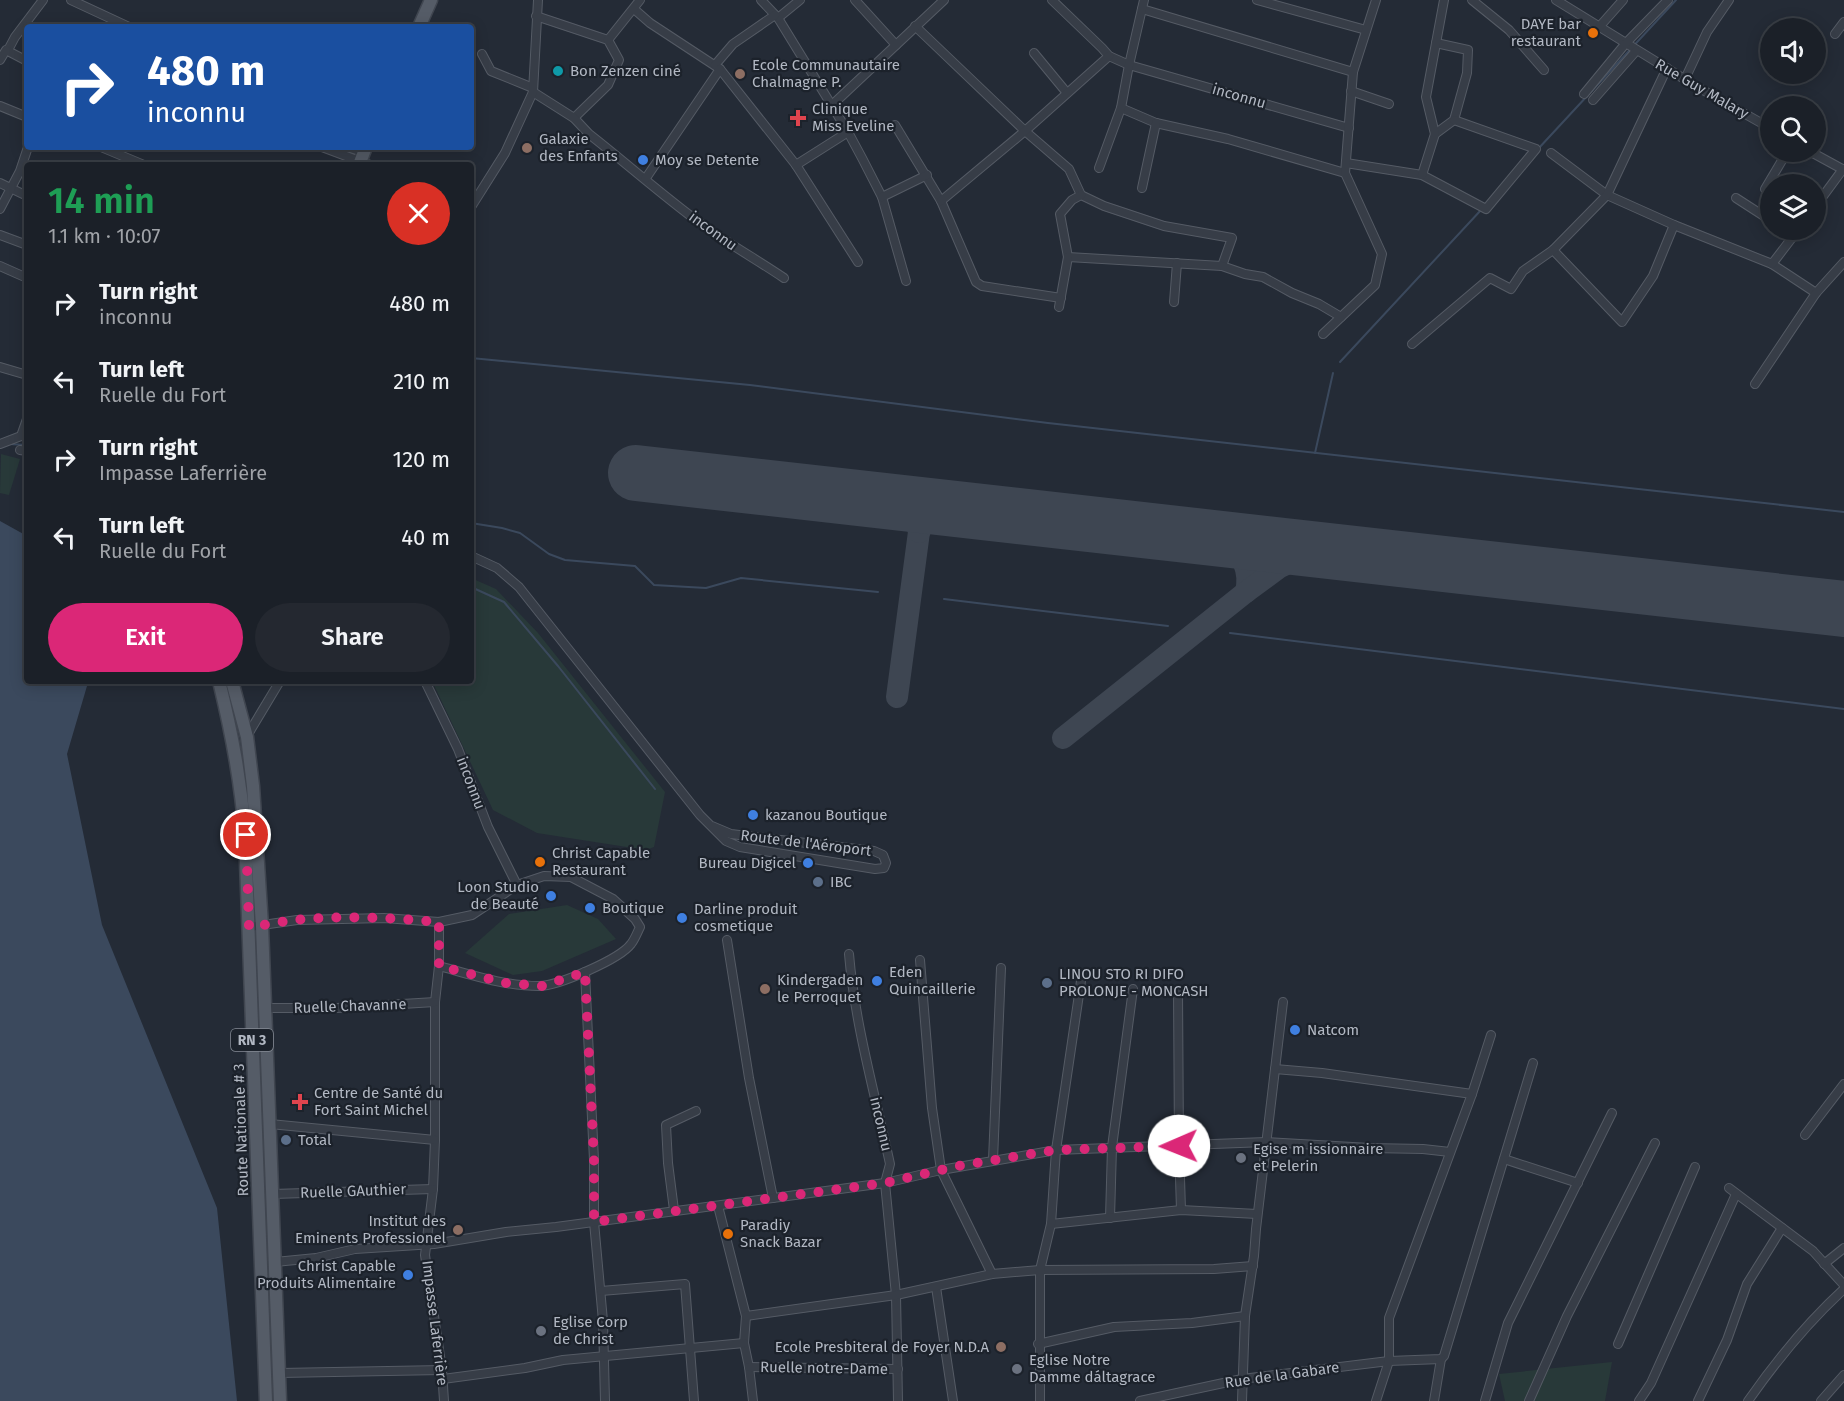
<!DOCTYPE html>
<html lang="en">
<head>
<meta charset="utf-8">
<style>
  :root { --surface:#1b2028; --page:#242830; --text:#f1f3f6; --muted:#a0a3a8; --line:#393e45; --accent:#db2777 }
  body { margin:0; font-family:"Fira Sans",sans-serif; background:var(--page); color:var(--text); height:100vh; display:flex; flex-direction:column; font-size:22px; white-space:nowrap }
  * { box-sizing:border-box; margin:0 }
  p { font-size:20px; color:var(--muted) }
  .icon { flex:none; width:33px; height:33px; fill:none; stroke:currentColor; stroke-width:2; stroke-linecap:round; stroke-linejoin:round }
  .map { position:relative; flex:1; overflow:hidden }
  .side { position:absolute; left:24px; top:162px; width:450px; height:522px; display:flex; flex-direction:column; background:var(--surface); border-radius:6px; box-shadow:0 3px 15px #0003,0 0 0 2px var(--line) }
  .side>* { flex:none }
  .banner { position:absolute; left:24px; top:24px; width:450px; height:126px; border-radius:6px; box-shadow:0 3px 15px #0003,0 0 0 2px var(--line); background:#1a4fa0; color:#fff; overflow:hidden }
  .controls { position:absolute; left:1760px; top:18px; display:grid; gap:12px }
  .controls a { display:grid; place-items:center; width:66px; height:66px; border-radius:50%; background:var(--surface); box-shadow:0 3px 15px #0003,0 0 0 2px var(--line); font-size:30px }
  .pin { position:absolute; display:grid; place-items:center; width:51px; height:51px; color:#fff; margin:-26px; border:3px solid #fff; border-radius:50%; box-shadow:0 2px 6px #0007 }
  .me { position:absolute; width:66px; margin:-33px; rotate:269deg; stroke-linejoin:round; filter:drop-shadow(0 0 4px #0008) }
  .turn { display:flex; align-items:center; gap:21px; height:126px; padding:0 24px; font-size:27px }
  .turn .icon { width:78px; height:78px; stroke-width:2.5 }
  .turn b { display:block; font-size:42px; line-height:51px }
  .round { display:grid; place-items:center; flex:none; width:63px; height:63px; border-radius:32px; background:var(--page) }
  .head { display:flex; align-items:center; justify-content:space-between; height:102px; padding:0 24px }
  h1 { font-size:36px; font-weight:600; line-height:45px; color:#1e9e55 }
  .cta { display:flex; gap:12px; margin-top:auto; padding:12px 24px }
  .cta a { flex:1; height:69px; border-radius:36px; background:var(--accent); color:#fff; font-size:24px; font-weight:600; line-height:69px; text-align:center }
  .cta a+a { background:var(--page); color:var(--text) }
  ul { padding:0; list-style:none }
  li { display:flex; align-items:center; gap:18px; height:78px; padding:0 24px }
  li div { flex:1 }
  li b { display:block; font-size:22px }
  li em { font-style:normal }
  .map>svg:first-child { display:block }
  .green { fill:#283939 }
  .water { fill:#3b495d }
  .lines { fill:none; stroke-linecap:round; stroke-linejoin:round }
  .stream { stroke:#3b495d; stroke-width:2 }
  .taxiway { stroke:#3e4652; stroke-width:22 }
  .runway { stroke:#3e4652; stroke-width:56 }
  .minor-casing { stroke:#555b65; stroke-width:10 }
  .primary-casing { stroke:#404650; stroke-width:15 }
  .minor { stroke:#373d47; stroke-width:8 }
  .primary { stroke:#555c67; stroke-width:12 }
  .route { stroke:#db2777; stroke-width:10; stroke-dasharray:0 18 }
  .food-dot { fill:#e8710a; stroke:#1c222b; stroke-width:2 }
  .culture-dot { fill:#0f9aa8; stroke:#1c222b; stroke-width:2 }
  .education-dot { fill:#8d6e63; stroke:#1c222b; stroke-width:2 }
  .health-dot { fill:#e0444e; stroke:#1c222b; stroke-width:2 }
  .shop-dot { fill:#3f7fe0; stroke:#1c222b; stroke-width:2 }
  .service-dot { fill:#5c6f8a; stroke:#1c222b; stroke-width:2 }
  .worship-dot { fill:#6b7280; stroke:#1c222b; stroke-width:2 }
  .labels { text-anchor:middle; stroke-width:4.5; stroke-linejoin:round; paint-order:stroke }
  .shield { fill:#1c222b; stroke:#858b95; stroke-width:1.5 }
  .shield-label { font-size:14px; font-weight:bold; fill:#b2b8c3 }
  .poi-label { font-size:15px; fill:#b2b8c3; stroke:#1c222b; text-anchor:start }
  .street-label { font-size:15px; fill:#b2b8c3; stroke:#1c222b }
</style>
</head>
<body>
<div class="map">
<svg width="1844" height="1401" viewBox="0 0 1844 1401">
  <rect width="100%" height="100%" fill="#242b36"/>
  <!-- green -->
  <g class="green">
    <polygon points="1,454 20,459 9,495 0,493"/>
    <polygon points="471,578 496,589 538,633 665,792 654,847 646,850 537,833 493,810 432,681 471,681"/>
    <polygon points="567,905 598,919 616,939 542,971 513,975 465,953 509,914"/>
    <polygon points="1612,1362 1605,1401 1505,1401 1499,1374"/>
  </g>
  <!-- water -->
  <polygon class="water" points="0,521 27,536 27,681 86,681 87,686 67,754 102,925 217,1208 237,1401 0,1401"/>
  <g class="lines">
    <!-- stream -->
    <g class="stream">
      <polyline points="1538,149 1676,0"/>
      <polyline points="471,358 750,385 1048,423 1844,512"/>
      <polyline points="1340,362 1481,210"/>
      <polyline points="9,444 27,445"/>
      <polyline points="1315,453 1333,373"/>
      <polyline points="471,523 502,528 520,533 549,554 565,560 635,566 654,585 706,588 741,578 878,592"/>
      <polyline points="471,587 504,602 558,666 655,789"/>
      <polyline points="944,599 1168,626"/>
      <polyline points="1230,633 1844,709"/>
    </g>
    <!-- taxiway -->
    <g class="taxiway">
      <polyline points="896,503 915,517 919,532 897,697"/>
      <polyline points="919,532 928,515 948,508"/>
      <path d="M1226 540C1242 554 1251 570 1246 592"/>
      <polyline points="1063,738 1246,592 1280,567 1316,550"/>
    </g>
    <!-- runway -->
    <polyline class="runway" points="636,473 1844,609"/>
    <!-- minor casing -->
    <g class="minor-casing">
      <g id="minor">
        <polyline points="71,0 129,27"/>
        <polyline points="761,0 778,18 848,132 862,158 882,197 906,281"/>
        <polyline points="855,0 896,45"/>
        <polyline points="1052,0 1102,48 1109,56 1129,65 1349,128"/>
        <polyline points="1257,0 1366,30"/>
        <polyline points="1472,0 1509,30 1544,70"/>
        <polyline points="1556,0 1694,85 1770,128"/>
        <polyline points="634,9 650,23 720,69 796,165 858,262"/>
        <polyline points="1142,9 1353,72"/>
        <polyline points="536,16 608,40 619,60 608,85 574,118"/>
        <polyline points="778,18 800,0"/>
        <polyline points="915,26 1025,131 1069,169 1081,195 1104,206 1164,226 1232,238 1222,266"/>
        <polyline points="1600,26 1623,0"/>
        <polyline points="1835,34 1844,22"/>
        <polyline points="608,40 640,0"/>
        <polyline points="8,50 15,37 43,0"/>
        <polyline points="1034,53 1067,93"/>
        <polyline points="482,54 491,71 533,88"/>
        <polyline points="0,60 6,50 27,61"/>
        <polyline points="715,65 733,44 775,15"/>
        <polyline points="1685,79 1707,32 1729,0"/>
        <polyline points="1351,91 1389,104"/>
        <path d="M533 92 574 118 589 134C626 163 662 195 700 223 727 243 756 259 784 278"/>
        <polyline points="1584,94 1626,43 1668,0"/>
        <polyline points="1593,100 1636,51"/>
        <polyline points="0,106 27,117"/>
        <polyline points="831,106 944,0"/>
        <polyline points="1121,108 1156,123 1228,139 1345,173"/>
        <polyline points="895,125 941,201 976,282 982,286 1061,298"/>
        <polyline points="1435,134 1454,120 1467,73 1468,50 1436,43"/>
        <polyline points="101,147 144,165"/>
        <polyline points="322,147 370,165"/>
        <polyline points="347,147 363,152"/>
        <polyline points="1811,152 1844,170"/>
        <polyline points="1551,153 1607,195 1674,225 1772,264 1816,293"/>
        <polyline points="1346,163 1422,175 1486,209 1536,149 1454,120"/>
        <polyline points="796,165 848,132"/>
        <polyline points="1099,168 1121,108 1129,65 1144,0"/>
        <polyline points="1422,175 1435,134 1426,97 1444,0"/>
        <polyline points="646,178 720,69"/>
        <polyline points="0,183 27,196"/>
        <polyline points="1142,188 1156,123"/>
        <polyline points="1765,189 1787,152"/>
        <polyline points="1081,195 1072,200 1060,214 1068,257 1222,266 1245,274 1263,277 1292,293 1319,304 1341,317"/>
        <polyline points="882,197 927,175"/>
        <polyline points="1736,198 1770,220"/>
        <polyline points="941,201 1025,131 1109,56"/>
        <polyline points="471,207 505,153 533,92 538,0"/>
        <polyline points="1815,207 1843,169"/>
        <polyline points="0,209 20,171 28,147"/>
        <polyline points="0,235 27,245"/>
        <polyline points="1553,250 1622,322 1653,276 1674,225"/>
        <polyline points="1772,264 1798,230"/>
        <polyline points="0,266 27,278"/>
        <polyline points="1174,302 1177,263"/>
        <polyline points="1059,307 1068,257"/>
        <polyline points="1323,334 1375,285 1382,254 1345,173 1353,72 1376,0"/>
        <polyline points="1412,344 1490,278 1511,289 1523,271 1553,250 1607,195 1667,68"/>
        <polyline points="0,367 27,375"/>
        <polyline points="1755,384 1816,293 1844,262"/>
        <polyline points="0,444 21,436 27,419"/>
        <polyline points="20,450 27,451"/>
        <polyline points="471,556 497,568 519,587 700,815 726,841 740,847 875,869 884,868 886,863 883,855 874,851 731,834 712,826"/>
        <polyline points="425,681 458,749 488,827 517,885"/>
        <polyline points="247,736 280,681"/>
        <polyline points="439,922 439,966 435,1002 435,1140 433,1189 425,1255 442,1370 444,1401"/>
        <path d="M249 927 297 920 342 919 384 918 439 922 472 915 517 885 544 876 571 877 613 899 635 919 640 927C637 933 635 939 631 944 620 959 558 986 539 986 505 986 472 975 439 966"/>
        <polyline points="727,940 749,1078 773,1198"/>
        <path d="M849 954C855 1025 875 1094 890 1164L885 1183 896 1295 898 1401"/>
        <polyline points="920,960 932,1108 941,1170 992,1274"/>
        <polyline points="585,972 594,1160 594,1222 603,1321 605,1401"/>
        <polyline points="1178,990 1179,1146 1181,1210"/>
        <polyline points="265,1008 337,1008 435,1002"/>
        <polyline points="1275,1069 1322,1073 1472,1094"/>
        <polyline points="270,1124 435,1140"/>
        <polyline points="1805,1135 1844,1084"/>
        <polyline points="1504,1159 1578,1183"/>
        <polyline points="993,1160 1001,968"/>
        <polyline points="1729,1188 1813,1251 1844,1285"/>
        <polyline points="273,1194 433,1189"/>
        <polyline points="718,1206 746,1316 744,1343 749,1367 753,1401"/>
        <polyline points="674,1210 668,1163 666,1125 696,1111"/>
        <polyline points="1110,1218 1112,1147 1133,989"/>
        <polyline points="1051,1224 1181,1210 1257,1214"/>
        <polyline points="275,1262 316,1258 355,1249 434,1244 506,1232 556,1227 885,1183 941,1170 1056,1150 1266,1142 1370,1148 1423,1149 1450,1152"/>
        <polyline points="1824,1264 1844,1248"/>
        <polyline points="936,1287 953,1401"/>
        <polyline points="601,1291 685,1284 694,1401"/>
        <polyline points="746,1316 896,1295 992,1274 1040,1270 1214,1269 1253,1266"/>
        <polyline points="1038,1344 1114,1327 1192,1323 1245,1316 1254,1256 1256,1229 1283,1002"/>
        <polyline points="1618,1344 1695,1167"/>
        <polyline points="749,1367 898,1369"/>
        <polyline points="280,1373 442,1370"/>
        <polyline points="443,1379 525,1368 563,1360 744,1343"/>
        <polyline points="1040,1401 1040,1270 1051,1224 1056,1150 1081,981"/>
        <polyline points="1140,1401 1242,1379 1389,1361 1441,1359 1444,1356 1533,1063"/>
        <polyline points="1242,1401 1245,1316"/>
        <polyline points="1376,1401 1389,1361 1389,1318 1472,1094 1491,1035"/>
        <polyline points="1434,1401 1441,1359"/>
        <polyline points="1485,1401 1508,1323 1612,1113"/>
        <polyline points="1529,1401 1567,1316 1655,1143"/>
        <polyline points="1639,1401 1651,1383 1736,1194"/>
        <polyline points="1698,1401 1727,1340 1747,1284 1782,1228"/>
        <path d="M1748 1401C1776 1361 1808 1322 1844 1289"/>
        <polyline points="1821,1401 1844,1375"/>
      </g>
    </g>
    <!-- primary casing -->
    <g class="primary-casing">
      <g id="primary">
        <polyline points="419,27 431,0"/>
        <polyline points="359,165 366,147"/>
        <path d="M219 681C232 734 241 780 245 835L266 1401"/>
        <polyline points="232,681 247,737 253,786 262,926 280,1401"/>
      </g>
    </g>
    <!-- minor -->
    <use href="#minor" class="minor"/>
    <!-- primary -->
    <use href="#primary" class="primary"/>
  </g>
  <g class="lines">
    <!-- route -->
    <path class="route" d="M246 835 249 927C265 925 280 922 295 920 343 915 392 918 439 922V966L505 983 542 986 585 972 594 1160V1222L885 1183 958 1166 1056 1150 1179 1146"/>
  </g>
  <!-- markers -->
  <g class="food-dot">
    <circle cx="1593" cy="33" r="6"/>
    <circle cx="540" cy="862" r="6"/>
    <circle cx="728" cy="1234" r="6"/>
  </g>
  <circle class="culture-dot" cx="558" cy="71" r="6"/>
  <g class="education-dot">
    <circle cx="740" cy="74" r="6"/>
    <circle cx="527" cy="148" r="6"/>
    <circle cx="765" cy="989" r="6"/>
    <circle cx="458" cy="1230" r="6"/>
    <circle cx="1001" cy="1347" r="6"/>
  </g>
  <g class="health-dot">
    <path d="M795 109h6v6h6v6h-6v6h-6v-6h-6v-6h6z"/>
    <path d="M297 1093h6v6h6v6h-6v6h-6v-6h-6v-6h6z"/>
  </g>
  <g class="shop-dot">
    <circle cx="643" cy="160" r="6"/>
    <circle cx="753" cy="815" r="6"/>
    <circle cx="808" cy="863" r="6"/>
    <circle cx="551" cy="896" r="6"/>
    <circle cx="590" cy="908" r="6"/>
    <circle cx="682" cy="918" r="6"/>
    <circle cx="877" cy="981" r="6"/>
    <circle cx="1295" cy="1030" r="6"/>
    <circle cx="408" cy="1275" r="6"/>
  </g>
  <g class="service-dot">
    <circle cx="818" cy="882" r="6"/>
    <circle cx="1047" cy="983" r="6"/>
    <circle cx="286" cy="1140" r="6"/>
  </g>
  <g class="worship-dot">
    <circle cx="1241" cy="1158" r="6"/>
    <circle cx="541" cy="1331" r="6"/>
    <circle cx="1017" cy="1369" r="6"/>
  </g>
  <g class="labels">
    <!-- shield labels -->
    <rect class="shield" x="231" y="1029" width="42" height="22" rx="4.5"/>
    <g class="shield-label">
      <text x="252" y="1045">RN 3</text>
    </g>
    <!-- poi labels -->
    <g class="poi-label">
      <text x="1581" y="29" text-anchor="end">DAYE bar<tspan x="1581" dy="17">restaurant</tspan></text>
      <text x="752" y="70">Ecole Communautaire<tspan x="752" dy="17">Chalmagne P.</tspan></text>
      <text x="570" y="76">Bon Zenzen ciné</text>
      <text x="812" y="114">Clinique<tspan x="812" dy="17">Miss Eveline</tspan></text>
      <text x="539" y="144">Galaxie<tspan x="539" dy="17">des Enfants</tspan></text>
      <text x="655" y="165">Moy se Detente</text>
      <text x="765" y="820">kazanou Boutique</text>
      <text x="552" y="858">Christ Capable<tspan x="552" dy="17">Restaurant</tspan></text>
      <text x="796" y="868" text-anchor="end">Bureau Digicel</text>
      <text x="830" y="887">IBC</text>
      <text x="539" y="892" text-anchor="end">Loon Studio<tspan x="539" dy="17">de Beauté</tspan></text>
      <text x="602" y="913">Boutique</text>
      <text x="694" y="914">Darline produit<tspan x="694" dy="17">cosmetique</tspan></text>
      <text x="889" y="977">Eden<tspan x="889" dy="17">Quincaillerie</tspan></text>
      <text x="1059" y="979">LINOU STO RI DIFO<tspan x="1059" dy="17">PROLONJE - MONCASH</tspan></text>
      <text x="777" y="985">Kindergaden<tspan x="777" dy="17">le Perroquet</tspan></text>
      <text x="1307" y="1035">Natcom</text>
      <text x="314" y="1098">Centre de Santé du<tspan x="314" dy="17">Fort Saint Michel</tspan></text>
      <text x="298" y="1145">Total</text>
      <text x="1253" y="1154">Egise m issionnaire<tspan x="1253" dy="17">et Pelerin</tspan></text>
      <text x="446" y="1226" text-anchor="end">Institut des<tspan x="446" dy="17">Eminents Professionel</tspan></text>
      <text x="740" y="1230">Paradiy<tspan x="740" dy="17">Snack Bazar</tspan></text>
      <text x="396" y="1271" text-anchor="end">Christ Capable<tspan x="396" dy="17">Produits Alimentaire</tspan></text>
      <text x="553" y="1327">Eglise Corp<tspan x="553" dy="17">de Christ</tspan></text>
      <text x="989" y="1352" text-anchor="end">Ecole Presbiteral de Foyer N.D.A</text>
      <text x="1029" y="1365">Eglise Notre<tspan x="1029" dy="17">Damme dáltagrace</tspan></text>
    </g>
    <!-- street labels -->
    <g class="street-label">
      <text transform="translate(1702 89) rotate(30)" y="5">Rue Guy Malary</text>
      <text transform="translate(1239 96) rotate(16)" y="5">inconnu</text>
      <text transform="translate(713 231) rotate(36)" y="5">inconnu</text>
      <text transform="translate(471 783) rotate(69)" y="5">inconnu</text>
      <text transform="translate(806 843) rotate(7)" y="5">Route de l'Aéroport</text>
      <text transform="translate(350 1006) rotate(-2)" y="5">Ruelle Chavanne</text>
      <text transform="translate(881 1124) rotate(77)" y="5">inconnu</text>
      <text transform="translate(241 1130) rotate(-92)" y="5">Route Nationale # 3</text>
      <text transform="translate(353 1191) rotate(-2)" y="5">Ruelle GAuthier</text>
      <text transform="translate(435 1323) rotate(83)" y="5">Impasse Laferrière</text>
      <text transform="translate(824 1368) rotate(1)" y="5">Ruelle notre-Dame</text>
      <text transform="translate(1282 1375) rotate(-8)" y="5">Rue de la Gabare</text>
    </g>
  </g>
</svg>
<div class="controls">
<a><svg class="icon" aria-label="sound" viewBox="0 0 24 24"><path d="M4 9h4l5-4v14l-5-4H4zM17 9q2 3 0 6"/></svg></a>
<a><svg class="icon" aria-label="search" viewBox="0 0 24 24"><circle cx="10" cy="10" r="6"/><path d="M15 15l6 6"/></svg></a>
<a><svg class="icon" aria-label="layers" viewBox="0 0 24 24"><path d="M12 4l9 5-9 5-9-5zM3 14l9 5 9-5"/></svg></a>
</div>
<div class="pin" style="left:246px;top:835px;background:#d93025"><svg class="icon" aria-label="arrive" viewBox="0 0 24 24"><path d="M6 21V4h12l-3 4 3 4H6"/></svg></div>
<svg class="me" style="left:1179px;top:1146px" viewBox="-20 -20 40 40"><circle r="19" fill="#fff"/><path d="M0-13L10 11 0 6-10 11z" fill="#db2777"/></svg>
<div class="banner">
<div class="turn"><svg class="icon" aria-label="right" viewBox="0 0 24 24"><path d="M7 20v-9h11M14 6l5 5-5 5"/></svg><div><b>480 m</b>inconnu</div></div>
</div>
<section class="side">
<div class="head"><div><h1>14 min</h1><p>1.1 km · 10:07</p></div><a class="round" style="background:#d93025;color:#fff"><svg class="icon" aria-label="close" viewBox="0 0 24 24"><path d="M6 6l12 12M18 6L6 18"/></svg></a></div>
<ul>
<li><svg class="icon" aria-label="right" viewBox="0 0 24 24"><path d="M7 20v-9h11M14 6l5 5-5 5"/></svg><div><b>Turn right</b><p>inconnu</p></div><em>480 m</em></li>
<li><svg class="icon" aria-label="left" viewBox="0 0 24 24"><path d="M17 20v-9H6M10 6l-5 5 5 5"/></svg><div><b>Turn left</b><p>Ruelle du Fort</p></div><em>210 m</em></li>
<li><svg class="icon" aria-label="right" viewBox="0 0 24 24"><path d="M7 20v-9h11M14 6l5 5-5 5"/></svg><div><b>Turn right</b><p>Impasse Laferrière</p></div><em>120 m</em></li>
<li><svg class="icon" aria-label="left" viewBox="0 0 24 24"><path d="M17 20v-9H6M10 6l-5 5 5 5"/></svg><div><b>Turn left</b><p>Ruelle du Fort</p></div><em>40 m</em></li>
</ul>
<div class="cta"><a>Exit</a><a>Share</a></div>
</section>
</div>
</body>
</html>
